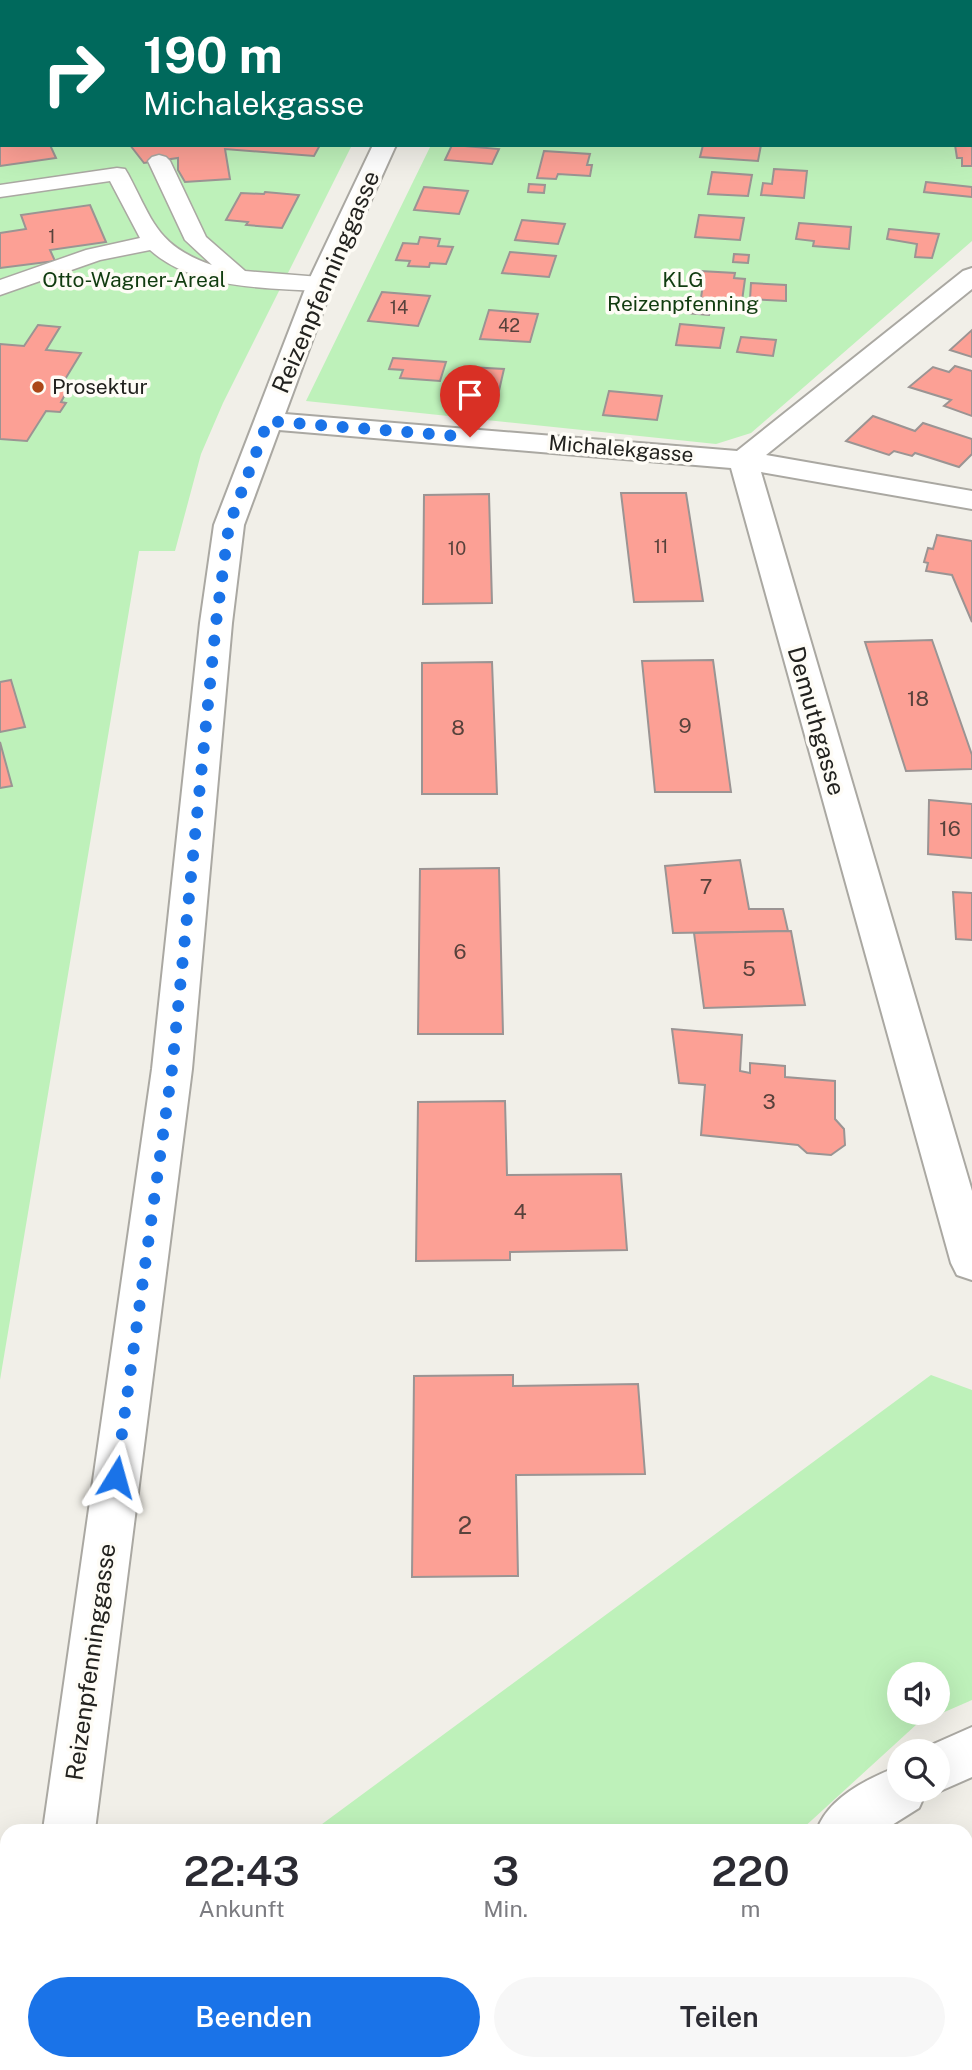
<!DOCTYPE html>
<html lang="de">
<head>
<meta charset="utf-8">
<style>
  :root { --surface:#fff; --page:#f7f7f7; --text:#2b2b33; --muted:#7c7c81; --accent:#1a73e8 }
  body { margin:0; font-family:"Public Sans",sans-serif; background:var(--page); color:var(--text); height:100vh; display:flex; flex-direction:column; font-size:26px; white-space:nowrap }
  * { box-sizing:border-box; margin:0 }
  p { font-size:23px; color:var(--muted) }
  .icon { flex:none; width:38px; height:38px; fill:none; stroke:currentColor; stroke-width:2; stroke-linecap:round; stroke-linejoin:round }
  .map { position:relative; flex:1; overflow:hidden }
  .panel { position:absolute; left:0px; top:1824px; width:973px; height:247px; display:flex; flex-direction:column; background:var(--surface); border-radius:21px 21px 0 0; box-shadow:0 7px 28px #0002 }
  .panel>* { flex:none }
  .top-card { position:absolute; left:0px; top:0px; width:973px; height:147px; box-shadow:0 7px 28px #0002; background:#00695c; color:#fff; overflow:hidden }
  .controls { position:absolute; left:887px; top:1662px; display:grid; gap:14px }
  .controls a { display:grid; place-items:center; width:63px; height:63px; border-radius:50%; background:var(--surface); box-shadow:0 7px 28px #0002; font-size:35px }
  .pin { position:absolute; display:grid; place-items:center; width:60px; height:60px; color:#fff; margin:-72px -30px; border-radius:50% 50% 50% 0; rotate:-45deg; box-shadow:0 0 7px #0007 }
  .pin .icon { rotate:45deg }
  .me { position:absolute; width:77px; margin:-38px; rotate:8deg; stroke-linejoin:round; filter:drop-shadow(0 0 5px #0008) }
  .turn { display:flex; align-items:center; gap:24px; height:147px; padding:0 28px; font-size:32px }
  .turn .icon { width:91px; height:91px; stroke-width:2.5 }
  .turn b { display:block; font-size:49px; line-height:60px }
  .eta { display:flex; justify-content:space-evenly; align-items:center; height:119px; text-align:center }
  .eta b { font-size:42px; font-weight:600; line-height:49px }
  .cta { display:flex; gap:14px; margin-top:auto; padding:14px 28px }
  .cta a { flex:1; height:80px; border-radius:42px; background:var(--accent); color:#fff; font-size:28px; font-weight:600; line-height:80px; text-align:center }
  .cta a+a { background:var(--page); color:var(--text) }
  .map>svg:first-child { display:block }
  .green { fill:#bef1ba; fill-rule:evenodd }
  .building { fill:#fca095; stroke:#9b9493; stroke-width:2 }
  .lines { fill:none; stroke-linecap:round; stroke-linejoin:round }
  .lane-casing { stroke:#aaa8a2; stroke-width:3 }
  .street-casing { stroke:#aaa8a2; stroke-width:4 }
  .lane { fill:#fff; fill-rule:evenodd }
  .street { fill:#fff; fill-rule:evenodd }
  .route { stroke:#1a73e8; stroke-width:12; stroke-dasharray:0 21.6 }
  .poi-dot { fill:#ab4718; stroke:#fefcf6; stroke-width:2.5 }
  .labels { text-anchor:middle; stroke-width:7; stroke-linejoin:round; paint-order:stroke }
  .far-number-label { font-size:18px; fill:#58423c }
  .far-park-label { font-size:21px; fill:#113c10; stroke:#fefcf6 }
  .far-poi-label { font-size:21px; fill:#22221f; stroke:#fefcf6; text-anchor:start }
  .far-street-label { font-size:21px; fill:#22221f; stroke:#fefcf6 }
  .number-label { font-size:21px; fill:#58423c }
  .street-label { font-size:24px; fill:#22221f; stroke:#fefcf6 }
  .near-number-label { font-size:24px; fill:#58423c }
</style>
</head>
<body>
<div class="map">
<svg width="972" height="2070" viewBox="0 0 972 2070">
  <rect width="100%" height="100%" fill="#f1efe8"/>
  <!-- green -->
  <g class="green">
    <polygon points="0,0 423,0 2,2 2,145 352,145 223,403 201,454 175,551 139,551 0,1380"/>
    <polygon points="491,0 972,0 972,241 751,433 716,444 306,401 431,145 971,145 971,2"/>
    <path d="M931 1375 972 1390V1700L917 1724 801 1830H314ZM900 1675H938V1713H900Z"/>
    <polygon points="7,2013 7,2063 547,2063 539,2070 0,2070 0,2015"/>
  </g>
  <!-- building -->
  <g class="building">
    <polygon points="0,56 2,145 50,145 56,158 0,166"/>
    <polygon points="972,144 972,166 962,166 962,158 957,158 955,145"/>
    <polygon points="130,145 320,145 314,156 225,149 230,179 185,182 178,170 178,158 144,163"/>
    <polygon points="452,145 453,145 499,149 492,164 445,160"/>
    <polygon points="703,145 761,145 758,161 700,157"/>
    <polygon points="544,151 590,154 587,165 592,165 590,176 558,174 556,179 537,178"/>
    <polygon points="774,169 807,171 804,198 761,195 763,183 772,184"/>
    <polygon points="712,172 752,175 748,196 708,194"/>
    <polygon points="926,182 972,187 972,197 924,192"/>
    <polygon points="529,184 545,185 544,193 528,192"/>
    <polygon points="424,187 468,191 459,214 414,210"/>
    <polygon points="265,192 299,195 282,228 246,225 248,222 226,220 241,193 264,194"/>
    <polygon points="90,205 106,242 50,250 55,261 0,268 0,233 26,229 21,215"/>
    <polygon points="699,215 744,218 740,240 695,237"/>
    <polygon points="522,220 565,224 558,244 515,240"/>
    <polygon points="799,223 851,227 849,249 813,246 814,241 796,239"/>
    <polygon points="889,229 939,234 932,258 915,257 917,244 887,239"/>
    <polygon points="420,237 440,239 438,246 453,247 446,264 430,263 429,267 408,266 410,261 396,260 403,243 418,244"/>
    <polygon points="510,252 556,256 549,277 502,273"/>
    <polygon points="734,254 749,255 748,263 733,262"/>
    <polygon points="700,271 735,273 734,278 745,279 742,301 701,298 703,284 698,284"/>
    <polygon points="751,283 786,285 786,301 750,299"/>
    <polygon points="382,292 430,296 418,326 368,321"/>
    <polygon points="687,305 710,306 709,315 686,313"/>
    <polygon points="489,310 538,314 530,342 480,339"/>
    <polygon points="680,324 724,328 720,348 676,345"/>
    <polygon points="38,325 60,327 46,350 81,353 64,381 78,382 72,392 67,391 61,402 66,403 60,412 46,411 27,441 0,439 0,344 24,346"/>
    <polygon points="972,330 972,357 950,350"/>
    <polygon points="741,337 776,340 773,356 737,352"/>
    <polygon points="393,358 446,362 440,381 400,378 403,370 389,369"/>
    <polygon points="955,366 972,371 972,416 944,406 951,400 909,387 933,367 949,372"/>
    <polygon points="469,367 504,369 498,395 461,393"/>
    <polygon points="609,391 662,396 657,420 603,415"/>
    <polygon points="873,416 915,431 923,423 972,439 972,454 959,467 915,453 912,456 894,451 889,455 846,441"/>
    <polygon points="621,493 686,493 703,601 634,602"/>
    <polygon points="489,494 492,603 423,604 424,495"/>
    <polygon points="937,535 972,541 972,622 952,575 926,571 928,563 924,562 928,548 933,549"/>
    <polygon points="932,640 972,755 972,769 906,771 865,642"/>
    <polygon points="713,660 731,792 655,792 642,661"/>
    <polygon points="492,662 497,794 422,794 422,663"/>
    <polygon points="11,680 25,727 0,732 0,682"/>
    <polygon points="0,742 12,786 0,788"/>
    <polygon points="929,800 972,804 972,858 928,854"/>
    <polygon points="740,860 749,909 783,909 788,931 673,933 665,866"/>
    <polygon points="499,868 503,1034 418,1034 420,869"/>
    <polygon points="953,892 972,893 972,940 956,939"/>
    <polygon points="791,931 805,1005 704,1008 694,933"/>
    <polygon points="672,1029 742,1035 740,1071 750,1073 750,1063 785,1066 785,1077 835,1081 835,1119 844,1129 845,1145 831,1155 807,1153 798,1145 701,1135 705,1085 679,1083"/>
    <polygon points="505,1101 507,1175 621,1174 627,1250 510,1252 510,1260 416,1261 418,1102"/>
    <polygon points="513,1375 513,1386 638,1384 645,1474 516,1475 518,1576 412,1577 414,1376"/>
    <polygon points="966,1995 972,2002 972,2070 914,2070 907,2063 966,2063"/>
  </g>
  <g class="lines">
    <!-- lane casing -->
    <g class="lane-casing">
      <g id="lane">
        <polygon points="54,0 73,0 74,2 55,2"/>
        <polygon points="287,0 327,0 286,2"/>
        <rect x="0" y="29" width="2" height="12"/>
        <path d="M159 155 166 157 170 161 206 237 245 271 320 277 328 279 332 284 328 289 320 291C264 288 194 289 150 250L100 260 0 295V280L86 250 140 238 110 181 0 197V185L117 168 125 169 128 174C153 221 157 246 212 265L185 240 148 161 152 157Z"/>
      </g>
    </g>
    <!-- street casing -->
    <g class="street-casing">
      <g id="street">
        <polygon points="444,0 464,0 443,2"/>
        <polygon points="373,145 396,145 333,284 285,414 737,451 963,271 972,268 972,289 766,455 972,491 972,509 761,472 972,1191 972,1280 957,1275 951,1263 731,468 279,430 244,525 232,623 192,1069 95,1830 43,1830 152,1069 200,623 214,525 307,284"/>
        <polygon points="972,1727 972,1777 938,1792 935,1790 938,1790 938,1752 919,1752 920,1750"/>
        <path d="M900 1766V1790H927L919 1808 884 1830H817C828 1798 868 1778 900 1766Z"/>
        <polygon points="7,1852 7,1906 0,1908 0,1854"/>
        <polygon points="558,2063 619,2063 616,2070 556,2070"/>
      </g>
    </g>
    <!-- lane -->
    <use href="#lane" class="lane"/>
    <!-- street -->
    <use href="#street" class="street"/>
  </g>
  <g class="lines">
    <!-- route -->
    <polyline class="route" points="116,1477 172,1069 216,623 229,525 268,421 470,437"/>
  </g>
  <!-- markers -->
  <circle class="poi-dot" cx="38" cy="387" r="7"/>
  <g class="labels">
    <!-- far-number labels -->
    <g class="far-number-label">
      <text x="52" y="243">1</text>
      <text x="399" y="314">14</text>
      <text x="509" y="332">42</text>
      <text x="661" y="553">11</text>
      <text x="457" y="555">10</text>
    </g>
    <!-- far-park labels -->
    <g class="far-park-label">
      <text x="134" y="287">Otto-Wagner-Areal</text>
      <text x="683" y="287">KLG<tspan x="683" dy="24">Reizenpfenning</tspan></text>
    </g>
    <!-- far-poi labels -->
    <g class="far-poi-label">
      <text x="52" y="394">Prosektur</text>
    </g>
    <!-- far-street labels -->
    <g class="far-street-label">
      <text transform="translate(621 449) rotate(5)" y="7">Michalekgasse</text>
    </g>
    <!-- number labels -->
    <g class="number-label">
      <text x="918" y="706">18</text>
      <text x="685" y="733">9</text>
      <text x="458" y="735">8</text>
      <text x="950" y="836">16</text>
      <text x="706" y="894">7</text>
      <text x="460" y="959">6</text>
      <text x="749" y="976">5</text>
      <text x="769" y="1109">3</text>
      <text x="520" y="1219">4</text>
    </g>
    <!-- street labels -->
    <g class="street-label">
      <text transform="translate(326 282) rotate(-67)" y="8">Reizenpfenninggasse</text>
      <text transform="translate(816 721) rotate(74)" y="8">Demuthgasse</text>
      <text transform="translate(91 1662) rotate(-82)" y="8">Reizenpfenninggasse</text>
    </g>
    <!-- near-number labels -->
    <g class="near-number-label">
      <text x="465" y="1534">2</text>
    </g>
  </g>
</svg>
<div class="controls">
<a><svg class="icon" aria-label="sound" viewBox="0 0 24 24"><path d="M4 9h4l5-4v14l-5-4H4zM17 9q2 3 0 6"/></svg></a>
<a><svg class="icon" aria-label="search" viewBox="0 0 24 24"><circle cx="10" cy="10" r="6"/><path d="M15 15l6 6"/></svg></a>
</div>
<div class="pin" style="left:470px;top:437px;background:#d93025"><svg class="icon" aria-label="arrive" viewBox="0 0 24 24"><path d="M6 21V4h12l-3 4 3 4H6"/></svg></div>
<svg class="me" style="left:116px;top:1477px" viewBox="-20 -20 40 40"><path d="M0-17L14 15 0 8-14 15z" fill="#1a73e8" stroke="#fff" stroke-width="4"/></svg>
<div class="top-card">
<div class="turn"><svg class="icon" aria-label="right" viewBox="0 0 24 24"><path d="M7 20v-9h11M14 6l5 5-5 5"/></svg><div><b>190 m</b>Michalekgasse</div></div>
</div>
<section class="panel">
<div class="eta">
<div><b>22:43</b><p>Ankunft</p></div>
<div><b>3</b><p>Min.</p></div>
<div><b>220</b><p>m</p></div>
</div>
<div class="cta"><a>Beenden</a><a>Teilen</a></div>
</section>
</div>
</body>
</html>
